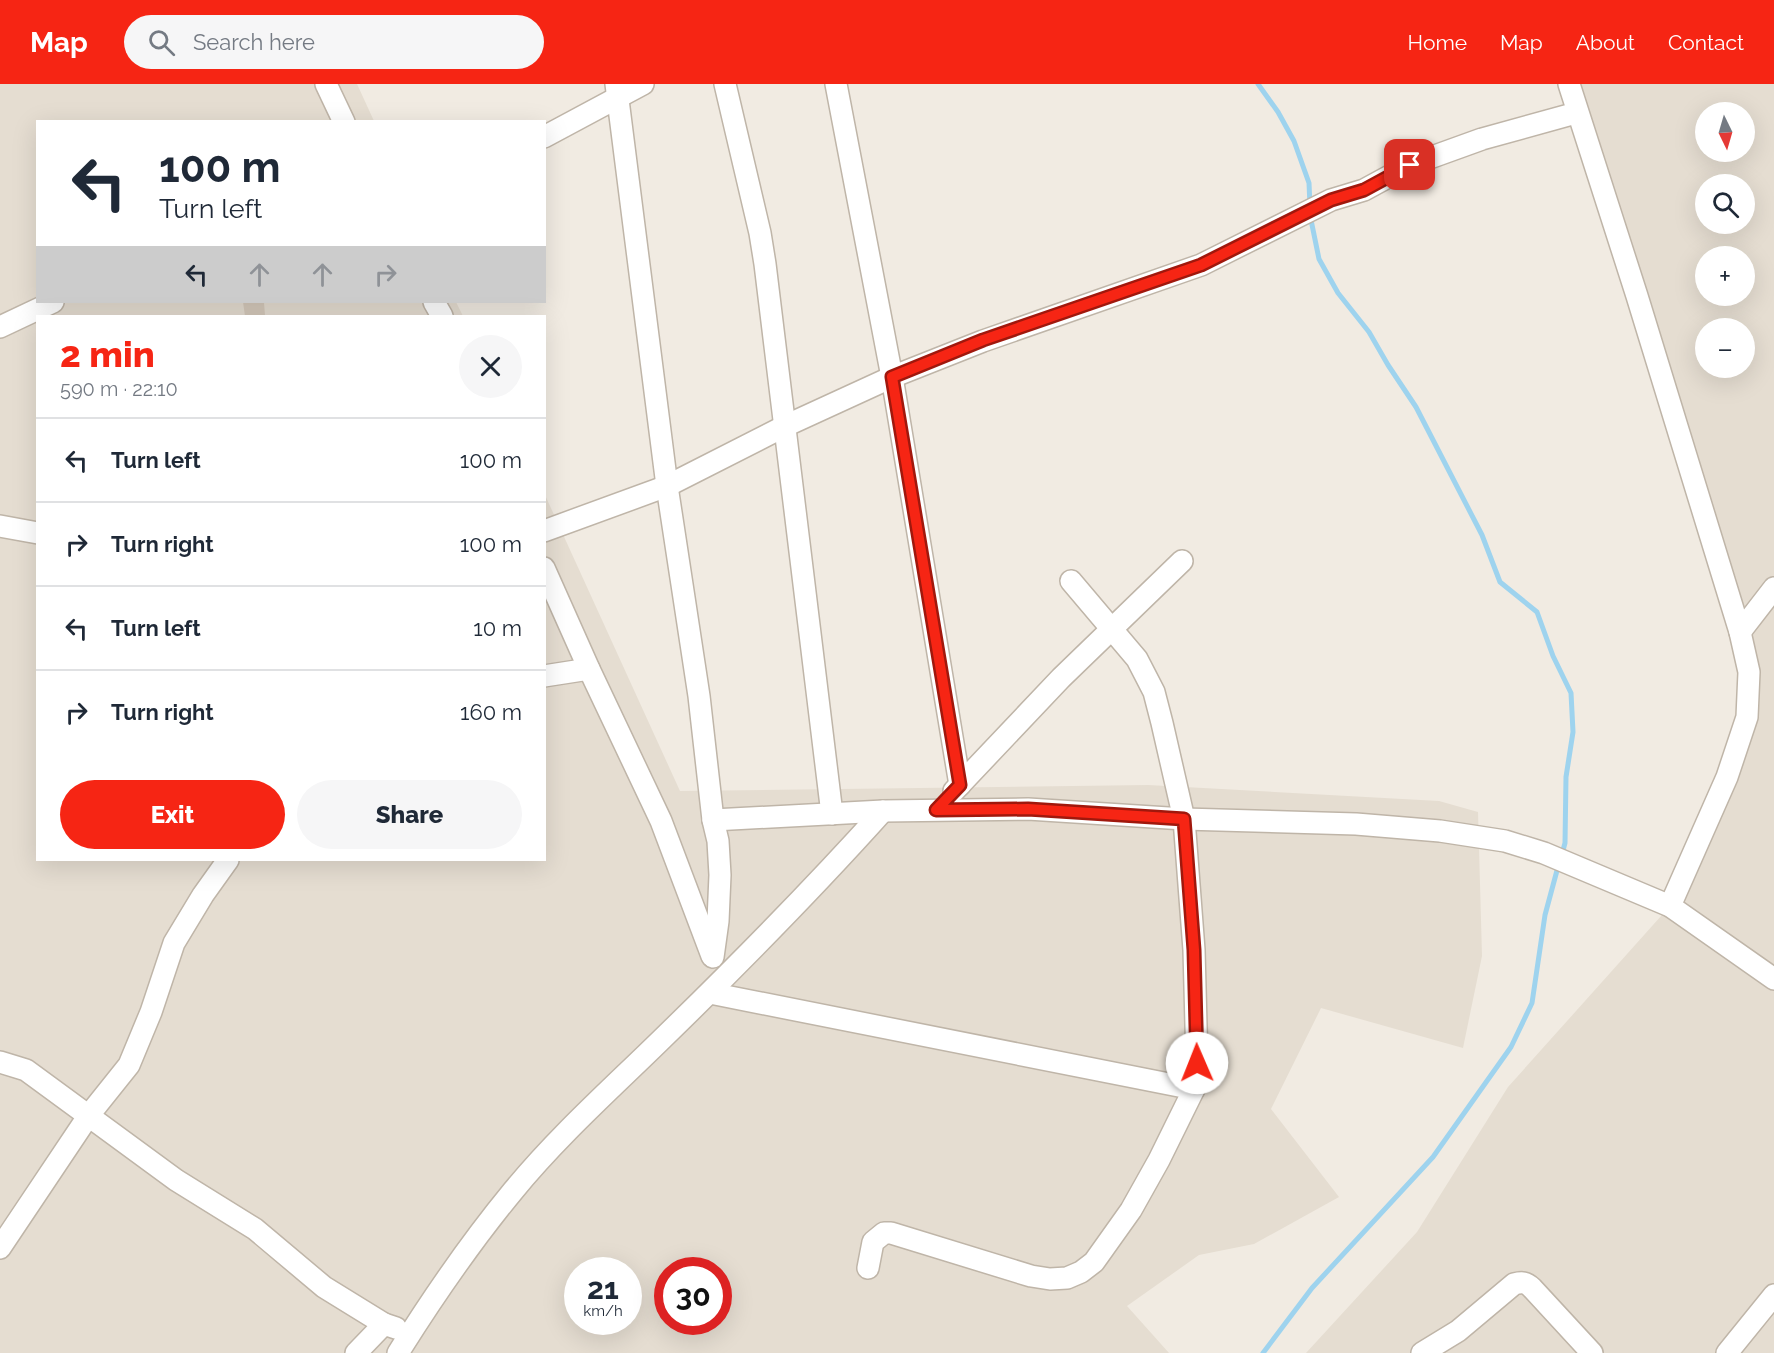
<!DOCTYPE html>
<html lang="en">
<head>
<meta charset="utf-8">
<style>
  :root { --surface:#fff; --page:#f6f6f7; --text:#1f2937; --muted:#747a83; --line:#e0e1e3; --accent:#f62514 }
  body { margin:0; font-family:Raleway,sans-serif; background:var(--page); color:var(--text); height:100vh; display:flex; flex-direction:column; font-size:22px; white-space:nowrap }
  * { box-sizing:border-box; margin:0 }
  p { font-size:20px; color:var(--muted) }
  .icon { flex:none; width:33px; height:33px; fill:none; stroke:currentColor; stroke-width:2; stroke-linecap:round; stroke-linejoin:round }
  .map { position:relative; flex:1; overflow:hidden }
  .drawer { position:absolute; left:36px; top:231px; width:510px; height:546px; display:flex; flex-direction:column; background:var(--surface); border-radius:0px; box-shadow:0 6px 24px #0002 }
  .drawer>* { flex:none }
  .top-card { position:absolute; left:36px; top:36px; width:510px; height:183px; border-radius:0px; box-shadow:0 6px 24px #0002; background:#fff; color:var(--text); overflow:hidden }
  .needle { width:39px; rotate:175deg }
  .buttons { position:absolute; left:1695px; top:18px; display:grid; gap:12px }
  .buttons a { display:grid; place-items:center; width:60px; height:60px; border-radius:50%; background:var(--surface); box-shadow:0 6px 24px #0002; font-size:30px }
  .speed { position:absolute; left:564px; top:1173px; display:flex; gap:12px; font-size:30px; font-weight:700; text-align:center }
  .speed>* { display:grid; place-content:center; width:78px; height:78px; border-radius:50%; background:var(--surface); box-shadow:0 6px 24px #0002; line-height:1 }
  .speed small { font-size:15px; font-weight:400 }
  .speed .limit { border:9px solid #d22; background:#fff; color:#111 }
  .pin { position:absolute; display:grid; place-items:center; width:51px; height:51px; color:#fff; margin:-26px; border-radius:12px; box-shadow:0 3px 9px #0006 }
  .me { position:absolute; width:66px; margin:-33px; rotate:359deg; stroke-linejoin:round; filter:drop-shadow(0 0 4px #0008) }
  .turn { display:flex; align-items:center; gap:21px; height:126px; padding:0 24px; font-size:27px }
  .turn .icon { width:78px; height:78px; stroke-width:2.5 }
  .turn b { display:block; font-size:42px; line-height:51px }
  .lanes { display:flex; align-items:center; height:57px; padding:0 24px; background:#0003; justify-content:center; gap:30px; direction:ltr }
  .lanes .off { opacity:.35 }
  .round { display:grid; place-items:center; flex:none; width:63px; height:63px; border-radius:32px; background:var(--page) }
  .overview { display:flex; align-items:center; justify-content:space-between; height:102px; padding:0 24px }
  h1 { font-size:36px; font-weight:800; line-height:45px; color:var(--accent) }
  .button { display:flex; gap:12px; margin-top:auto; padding:12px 24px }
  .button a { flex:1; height:69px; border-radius:36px; background:var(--accent); color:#fff; font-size:24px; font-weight:800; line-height:69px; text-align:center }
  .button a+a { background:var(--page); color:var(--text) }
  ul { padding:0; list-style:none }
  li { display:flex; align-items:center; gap:18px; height:84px; padding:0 24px; border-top:2px solid var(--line) }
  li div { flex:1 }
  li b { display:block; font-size:22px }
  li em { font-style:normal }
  header { display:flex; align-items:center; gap:36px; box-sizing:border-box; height:84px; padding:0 30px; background:var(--accent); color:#fff }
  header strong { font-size:28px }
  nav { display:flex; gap:33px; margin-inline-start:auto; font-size:21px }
  .search { width:420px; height:54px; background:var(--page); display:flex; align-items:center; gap:15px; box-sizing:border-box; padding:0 21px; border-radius:33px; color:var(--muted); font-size:22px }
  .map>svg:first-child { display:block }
  .residential { fill:#e5ddd1; fill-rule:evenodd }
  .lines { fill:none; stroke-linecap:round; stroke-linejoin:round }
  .stream { stroke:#9ed3ee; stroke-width:5 }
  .building { fill:#d5c9bb }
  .minor-casing { stroke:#bfb5a8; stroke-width:24 }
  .minor { stroke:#fff; stroke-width:21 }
  .route-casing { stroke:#a0180d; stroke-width:15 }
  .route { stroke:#f62514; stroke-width:10 }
</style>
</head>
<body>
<header>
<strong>Map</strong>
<div class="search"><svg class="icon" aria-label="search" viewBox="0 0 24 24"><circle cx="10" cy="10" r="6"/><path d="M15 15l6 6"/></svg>Search here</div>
<nav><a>Home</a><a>Map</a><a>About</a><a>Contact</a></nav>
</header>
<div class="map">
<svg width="1774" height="1269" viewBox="0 0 1774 1269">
  <rect width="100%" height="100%" fill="#f1ebe2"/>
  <!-- residential -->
  <g class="residential">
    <path d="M0 0H357L374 37 38 38V218H456L463 232H38V776H544L545 411 680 707 1148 701 1439 717 1478 728 1482 872 1463 964 1321 924 1271 1025 1339 1113 1254 1160 1199 1171 1127 1222 1169 1269H0ZM578 1186H628V1238H578ZM668 1186H718V1238H668Z"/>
    <path d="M1581 0H1774V1269H1306L1417 1148 1508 1003 1670 822 1747 633 1690 353ZM1706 28H1744V68H1706ZM1706 100H1744V140H1706ZM1706 172H1744V212H1706ZM1706 244H1744V284H1706Z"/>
  </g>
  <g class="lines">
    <!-- stream -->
    <g class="stream">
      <polyline points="1258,0 1278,28 1294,57 1309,99 1310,122"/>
      <polyline points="1310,131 1319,175 1338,209 1369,248 1388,281 1416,323 1482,451 1500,498 1537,528 1553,572 1571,609 1573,648 1566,693 1565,759 1562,770"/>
      <polyline points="1263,1269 1312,1204 1433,1073 1511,963 1532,919 1545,831 1559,779"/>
    </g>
  </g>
  <!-- building -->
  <polygon class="building" points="243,218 264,218 265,232 245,232"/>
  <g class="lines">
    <!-- minor casing -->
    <g class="minor-casing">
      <g id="minor">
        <polyline points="326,0 344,38"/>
        <polyline points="616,0 667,402 699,612 713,736 718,757 720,791 718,837 713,873"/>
        <polyline points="725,0 760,149 765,180 832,730"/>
        <polyline points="836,0 892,293 960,701"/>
        <polyline points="1569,0 1637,212 1740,548 1749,588 1747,633 1727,693 1670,822"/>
        <polyline points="544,53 643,0"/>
        <polyline points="434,218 442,232"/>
        <polyline points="0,243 53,218"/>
        <polyline points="0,442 38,449"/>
        <polyline points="544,447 667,402 783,343 892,293 983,257 1201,181 1331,116 1364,106 1410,81 1482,55 1576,29"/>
        <polyline points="544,484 589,585 661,737 712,872"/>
        <polyline points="1740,548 1774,504"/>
        <polyline points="544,592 589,585"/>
        <polyline points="954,707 1061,594 1182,477"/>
        <polyline points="713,736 883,727 1028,725 1184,735 1356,740 1440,747 1505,757 1544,769 1670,822 1774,895"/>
        <polyline points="710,909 1194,1005"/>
        <polyline points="0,978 26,986 176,1096 255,1145 324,1203 384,1240"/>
        <polyline points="0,1164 89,1031 129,981 151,928 174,859 203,811 228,776"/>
        <polyline points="868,1184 873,1158 884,1149 891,1149 1031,1192 1050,1195 1067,1194 1081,1188 1094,1178 1131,1126 1159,1076 1194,1005 1197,979 1194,866 1184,735 1162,639 1154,608 1137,575 1071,497"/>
        <polyline points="356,1269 384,1240 396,1244"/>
        <path d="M398 1269C433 1213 471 1158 513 1107 558 1052 612 1004 662 955 738 881 812 806 883 727"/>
        <path d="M1422 1269 1458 1247 1514 1200C1522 1198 1526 1198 1532 1204L1592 1269"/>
        <polyline points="1727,1269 1774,1211"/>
      </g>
    </g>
    <!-- minor -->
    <use href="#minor" class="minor"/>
  </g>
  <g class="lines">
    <!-- route casing -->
    <g class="route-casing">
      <polyline id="route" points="1197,979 1194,866 1184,735 1028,725 936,726 960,701 892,293 983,256 1201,181 1331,116 1364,106 1410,81"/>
    </g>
    <!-- route -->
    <use href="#route" class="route"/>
  </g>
</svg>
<div class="buttons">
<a><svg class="needle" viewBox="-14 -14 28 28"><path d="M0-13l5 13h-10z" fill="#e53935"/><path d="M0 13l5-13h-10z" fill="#747a83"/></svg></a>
<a><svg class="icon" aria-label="search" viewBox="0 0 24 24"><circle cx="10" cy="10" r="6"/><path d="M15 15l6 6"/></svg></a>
<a>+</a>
<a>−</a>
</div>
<div class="speed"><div>21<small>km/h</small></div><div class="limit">30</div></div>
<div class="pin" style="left:1410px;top:81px;background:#d93025"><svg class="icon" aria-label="arrive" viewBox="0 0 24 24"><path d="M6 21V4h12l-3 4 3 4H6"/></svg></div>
<svg class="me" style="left:1197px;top:979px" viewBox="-20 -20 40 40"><circle r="19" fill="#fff"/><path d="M0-13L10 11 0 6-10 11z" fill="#f62514"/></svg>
<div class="top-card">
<div class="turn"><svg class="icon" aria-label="left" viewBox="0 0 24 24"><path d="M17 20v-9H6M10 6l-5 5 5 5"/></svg><div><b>100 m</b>Turn left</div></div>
<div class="lanes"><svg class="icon" aria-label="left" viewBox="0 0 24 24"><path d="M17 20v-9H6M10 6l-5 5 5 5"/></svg><svg class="icon off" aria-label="ahead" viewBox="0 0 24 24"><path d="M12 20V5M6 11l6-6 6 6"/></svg><svg class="icon off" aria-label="ahead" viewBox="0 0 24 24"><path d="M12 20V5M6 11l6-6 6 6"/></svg><svg class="icon off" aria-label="right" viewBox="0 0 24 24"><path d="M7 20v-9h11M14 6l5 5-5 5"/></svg></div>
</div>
<section class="drawer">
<div class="overview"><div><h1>2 min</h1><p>590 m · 22:10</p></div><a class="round"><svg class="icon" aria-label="close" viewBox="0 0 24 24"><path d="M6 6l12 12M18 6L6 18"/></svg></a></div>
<ul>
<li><svg class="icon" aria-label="left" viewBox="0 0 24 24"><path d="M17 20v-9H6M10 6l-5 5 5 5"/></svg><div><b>Turn left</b></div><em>100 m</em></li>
<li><svg class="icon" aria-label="right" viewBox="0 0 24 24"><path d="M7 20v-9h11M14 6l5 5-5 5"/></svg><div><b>Turn right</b></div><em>100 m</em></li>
<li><svg class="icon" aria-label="left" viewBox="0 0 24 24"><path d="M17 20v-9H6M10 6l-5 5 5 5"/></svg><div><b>Turn left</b></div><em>10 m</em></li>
<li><svg class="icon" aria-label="right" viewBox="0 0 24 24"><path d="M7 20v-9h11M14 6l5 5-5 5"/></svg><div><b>Turn right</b></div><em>160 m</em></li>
</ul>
<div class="button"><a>Exit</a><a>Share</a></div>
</section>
</div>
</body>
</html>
